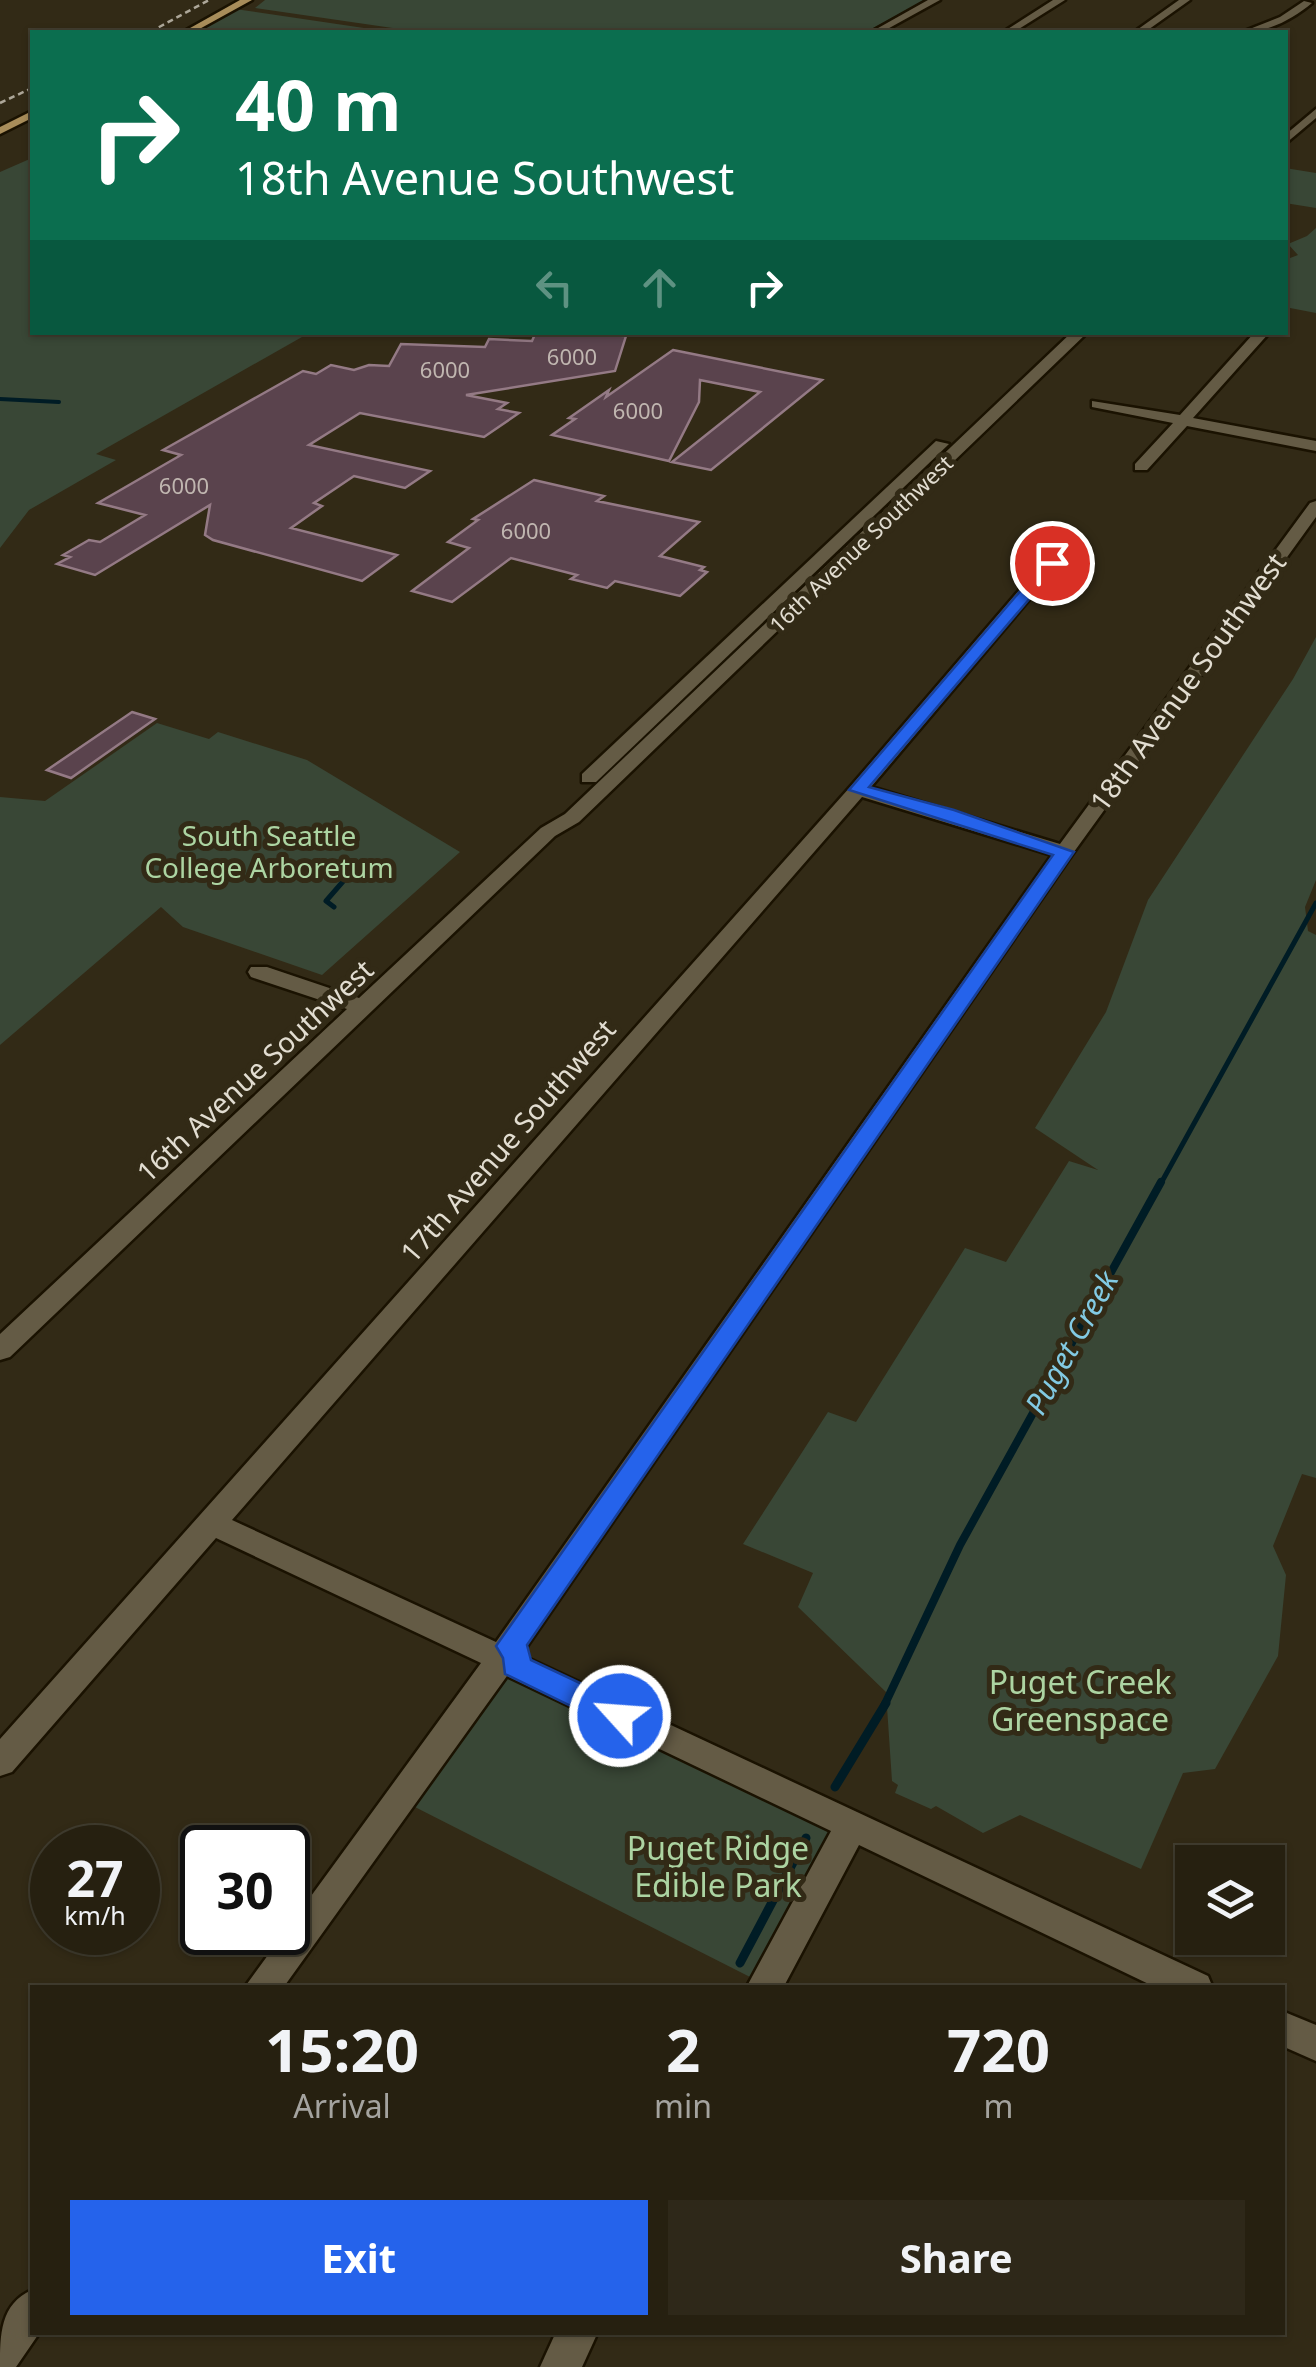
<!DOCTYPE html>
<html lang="en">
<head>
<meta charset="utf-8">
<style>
  :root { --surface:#262010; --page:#2e2819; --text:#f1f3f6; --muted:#a4a39f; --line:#423e30; --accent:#2563eb }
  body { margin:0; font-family:"Noto Sans",sans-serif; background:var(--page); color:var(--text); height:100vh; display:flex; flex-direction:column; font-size:38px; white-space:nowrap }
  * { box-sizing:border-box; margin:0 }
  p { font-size:32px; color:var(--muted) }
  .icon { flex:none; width:55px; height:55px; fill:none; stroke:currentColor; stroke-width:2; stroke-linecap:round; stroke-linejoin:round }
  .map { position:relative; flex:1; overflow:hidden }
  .drawer { position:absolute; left:30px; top:1985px; width:1255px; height:350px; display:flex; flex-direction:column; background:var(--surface); border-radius:0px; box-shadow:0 2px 8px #0004,0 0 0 2px var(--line) }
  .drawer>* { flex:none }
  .top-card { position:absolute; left:30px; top:30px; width:1258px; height:305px; border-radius:0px; box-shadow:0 2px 8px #0004,0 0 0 2px var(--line); background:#0b6e4f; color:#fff; overflow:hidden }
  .buttons { position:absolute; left:1175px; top:1845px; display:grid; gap:20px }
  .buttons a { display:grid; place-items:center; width:110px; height:110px; border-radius:0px; background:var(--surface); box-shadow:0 2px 8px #0004,0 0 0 2px var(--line); font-size:50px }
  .speed { position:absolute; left:30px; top:1825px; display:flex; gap:20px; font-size:50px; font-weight:700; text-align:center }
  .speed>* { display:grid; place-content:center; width:130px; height:130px; border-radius:50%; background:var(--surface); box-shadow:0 2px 8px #0004,0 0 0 2px var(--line); line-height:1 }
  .speed small { font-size:25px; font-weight:400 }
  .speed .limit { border:5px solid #111; border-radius:15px; background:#fff; color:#111 }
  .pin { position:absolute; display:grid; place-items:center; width:85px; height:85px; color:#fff; margin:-42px; border:5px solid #fff; border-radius:50%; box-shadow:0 2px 10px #0007 }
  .me { position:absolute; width:110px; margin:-55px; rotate:296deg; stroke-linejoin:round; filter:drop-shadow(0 0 8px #0008) }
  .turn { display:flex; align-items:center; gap:35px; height:210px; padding:0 40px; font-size:45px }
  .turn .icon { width:130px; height:130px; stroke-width:2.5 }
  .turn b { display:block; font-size:70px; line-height:85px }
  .lanes { display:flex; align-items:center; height:95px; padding:0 40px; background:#0003; justify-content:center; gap:50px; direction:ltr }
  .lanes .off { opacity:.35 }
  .eta { display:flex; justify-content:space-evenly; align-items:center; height:170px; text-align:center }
  .eta b { font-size:60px; font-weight:700; line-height:70px }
  .action { display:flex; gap:20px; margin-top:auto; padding:20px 40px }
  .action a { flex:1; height:115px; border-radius:0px; background:var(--accent); color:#fff; font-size:40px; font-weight:700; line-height:115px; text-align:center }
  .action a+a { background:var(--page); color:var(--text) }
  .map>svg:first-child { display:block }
  .green { fill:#394736 }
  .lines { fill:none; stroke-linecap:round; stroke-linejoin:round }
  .stream-far3 { stroke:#001c25; stroke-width:4 }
  .stream-far2 { stroke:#001c25; stroke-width:5 }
  .stream-far1 { stroke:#001c25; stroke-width:8 }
  .stream { stroke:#001c25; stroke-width:9 }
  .building { fill:#5a434d; stroke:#947a85; stroke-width:2.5 }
  .minor-casing { stroke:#1a1201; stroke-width:5 }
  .major-casing { stroke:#1a1201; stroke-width:5 }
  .minor { fill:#645b45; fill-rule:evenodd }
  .major { fill:#a88d5a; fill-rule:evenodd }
  .rail { stroke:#ada799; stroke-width:2.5; stroke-dasharray:6 4; stroke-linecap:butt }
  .route { fill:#2563eb; stroke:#184099; stroke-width:2.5 }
  .labels { text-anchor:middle; stroke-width:10; stroke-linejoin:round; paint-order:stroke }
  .number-label { font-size:22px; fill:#c0b6b0 }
  .far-street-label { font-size:22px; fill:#e2ddd1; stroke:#322a16 }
  .street-label { font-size:28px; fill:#e2ddd1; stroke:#322a16 }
  .park-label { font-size:28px; fill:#acd4a2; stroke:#322a16 }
  .water-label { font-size:30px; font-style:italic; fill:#82cae3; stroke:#322a16 }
  .near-park-label { font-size:32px; fill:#acd4a2; stroke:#322a16 }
</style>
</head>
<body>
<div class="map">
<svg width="1316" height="2367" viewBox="0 0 1316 2367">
  <rect width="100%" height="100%" fill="#322a16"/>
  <!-- green -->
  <g class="green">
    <polygon points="265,0 925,0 866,32 420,32 255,8"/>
    <polygon points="235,9 391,32 192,32"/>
    <polygon points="32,158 32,332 309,333 96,454 116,460 29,510 0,548 0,172"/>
    <polygon points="1285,168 1316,173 1316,208 1285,203"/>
    <polygon points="1316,228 1316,313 1285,307 1285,260 1298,255 1288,244 1307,236"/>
    <polygon points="1316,637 1316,880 1305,907 1308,931 1316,935 1316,1478 1302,1474 1273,1546 1286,1575 1278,1656 1215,1769 1183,1773 1141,1869 1020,1815 983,1833 936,1806 931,1809 895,1793 898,1785 892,1781 886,1692 798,1607 813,1573 743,1544 828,1412 856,1422 965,1248 1006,1262 1069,1161 1098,1170 1035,1128 1106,1012 1148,900 1293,679"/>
    <polygon points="157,723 209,739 218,732 307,760 460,852 322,975 183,927 161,907 0,1045 0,797 45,801"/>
    <polygon points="503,1676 832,1831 752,1978 411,1805"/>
  </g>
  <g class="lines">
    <!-- stream-far3 -->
    <polyline class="stream-far3" points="0,399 59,402"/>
    <!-- stream-far2 -->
    <g class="stream-far2">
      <polyline points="334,907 326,901 346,878"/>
      <polyline points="1160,1185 1316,903"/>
    </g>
    <!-- stream-far1 -->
    <polyline class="stream-far1" points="884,1706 960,1545 1161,1182"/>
    <!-- stream -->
    <g class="stream">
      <polyline points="835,1787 886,1703"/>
      <polyline points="740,1963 806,1838"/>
    </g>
  </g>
  <!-- building -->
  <g class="building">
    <polygon points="536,332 626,336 615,371 466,395 507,403 498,409 519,413 484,437 360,413 309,445 430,471 405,488 354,476 314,503 322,506 291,528 397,555 362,581 213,540 205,535 210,505 95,575 57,564 70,557 63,555 89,540 100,542 145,515 98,503 181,455 163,450 303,371 316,374 331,365 354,370 369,365 389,366 401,344 485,347 489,339 532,341"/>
    <polygon points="673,350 822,380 711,470 672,462 760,392 700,380 699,402 669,461 552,435 575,419 569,418 609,390 606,397"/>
    <polygon points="534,480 604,496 597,501 699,522 660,556 704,567 700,570 707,572 680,596 615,581 607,588 571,579 577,575 511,558 452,602 412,591 469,548 448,542 478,520 473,519"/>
    <polygon points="132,712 155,719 71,778 47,770"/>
  </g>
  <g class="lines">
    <!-- minor casing -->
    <g class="minor-casing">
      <g id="minor">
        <polygon points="928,0 940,0 882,32 871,32"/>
        <polygon points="1053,0 1065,0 1014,32 1003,32"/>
        <polygon points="1179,0 1190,0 1145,32 1134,32"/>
        <path d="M1304 1 1312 3C1293 19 1267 33 1242 32L1280 17Z"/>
        <polygon points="1316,109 1316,118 1285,144 1285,135"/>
        <polygon points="1072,332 1088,332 579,822 555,836 10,1357 0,1360 0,1334 347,1009 251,977 248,972 251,967 267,967 359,998 541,828 565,814"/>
        <polygon points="1255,332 1270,332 1193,418 1316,441 1316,451 1187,426 1147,470 1135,470 1135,464 1173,423 1092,407 1092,401 1180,415"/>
        <polygon points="936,441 949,444 596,782 582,782 582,774"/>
        <path d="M1316 501V517L1071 856 521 1655 1208 1976 1213 1988H1157L859 1845 783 1988H746L831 1831 507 1676 283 1988H244L481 1663 216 1538 12 1772 0 1776V1739L851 786 1052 552 1066 556 871 787 1060 844 1310 503ZM862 797 1052 855 496 1642 232 1520Z"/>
        <polygon points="1282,2011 1316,2025 1316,2061 1282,2046"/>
        <path d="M32 2290V2332H40L16 2367H0C0 2335 0 2304 32 2290Z"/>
        <polygon points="556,2332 598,2332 582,2367 540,2367"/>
      </g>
    </g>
    <!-- major casing -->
    <g class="major-casing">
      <g id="major">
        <polygon points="240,0 252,0 194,32 183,32"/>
        <polygon points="32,111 32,118 0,134 0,127"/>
      </g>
    </g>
    <!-- minor -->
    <use href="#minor" class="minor"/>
    <!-- major -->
    <use href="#major" class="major"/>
    <!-- rail -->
    <g class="rail">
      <polyline points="150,32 209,0"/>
      <polyline points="0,103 32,88"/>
    </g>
  </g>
  <!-- route -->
  <polygon class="route" points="1047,560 1060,563 869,787 954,810 1074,852 527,1645 531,1660 631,1707 635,1716 631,1725 620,1728 610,1725 505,1674 503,1658 496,1646 1053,855 849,790"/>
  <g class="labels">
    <!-- number labels -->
    <g class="number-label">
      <text x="572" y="365">6000</text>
      <text x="445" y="378">6000</text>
      <text x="638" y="419">6000</text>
      <text x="184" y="494">6000</text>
      <text x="526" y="539">6000</text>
    </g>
    <!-- far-street labels -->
    <g class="far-street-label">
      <text transform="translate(861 544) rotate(-44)" y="8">16th Avenue Southwest</text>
    </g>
    <!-- street labels -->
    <g class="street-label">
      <text transform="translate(1188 682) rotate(-54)" y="10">18th Avenue Southwest</text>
      <text transform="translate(255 1071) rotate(-43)" y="10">16th Avenue Southwest</text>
      <text transform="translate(508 1141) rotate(-49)" y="10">17th Avenue Southwest</text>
    </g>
    <!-- park labels -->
    <g class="park-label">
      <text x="269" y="846">South Seattle<tspan x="269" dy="32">College Arboretum</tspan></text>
    </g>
    <!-- water labels -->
    <g class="water-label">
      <text transform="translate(1072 1343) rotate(-61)" y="10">Puget Creek</text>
    </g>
    <!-- near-park labels -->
    <g class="near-park-label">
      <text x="1080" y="1694">Puget Creek<tspan x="1080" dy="37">Greenspace</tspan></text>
      <text x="718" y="1860">Puget Ridge<tspan x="718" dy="37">Edible Park</tspan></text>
    </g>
  </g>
</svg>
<div class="buttons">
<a><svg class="icon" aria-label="layers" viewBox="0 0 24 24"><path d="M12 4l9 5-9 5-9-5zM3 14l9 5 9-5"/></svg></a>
</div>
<div class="speed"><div>27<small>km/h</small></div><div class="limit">30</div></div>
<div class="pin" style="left:1052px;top:563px;background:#d93025"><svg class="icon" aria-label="arrive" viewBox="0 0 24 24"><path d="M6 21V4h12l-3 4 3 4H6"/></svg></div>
<svg class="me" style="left:620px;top:1716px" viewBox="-20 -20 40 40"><circle r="17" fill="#2563eb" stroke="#fff" stroke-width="3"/><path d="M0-11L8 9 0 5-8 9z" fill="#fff"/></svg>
<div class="top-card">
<div class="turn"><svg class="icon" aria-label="right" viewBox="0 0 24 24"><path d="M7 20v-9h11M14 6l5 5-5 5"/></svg><div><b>40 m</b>18th Avenue Southwest</div></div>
<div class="lanes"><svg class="icon off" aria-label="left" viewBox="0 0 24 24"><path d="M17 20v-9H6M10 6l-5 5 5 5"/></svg><svg class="icon off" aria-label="ahead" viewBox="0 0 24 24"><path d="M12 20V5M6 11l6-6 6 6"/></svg><svg class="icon" aria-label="right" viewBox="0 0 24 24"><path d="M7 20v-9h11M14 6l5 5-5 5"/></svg></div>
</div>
<section class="drawer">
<div class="eta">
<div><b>15:20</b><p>Arrival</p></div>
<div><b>2</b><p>min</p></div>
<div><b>720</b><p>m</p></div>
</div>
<div class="action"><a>Exit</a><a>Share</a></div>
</section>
</div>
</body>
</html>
